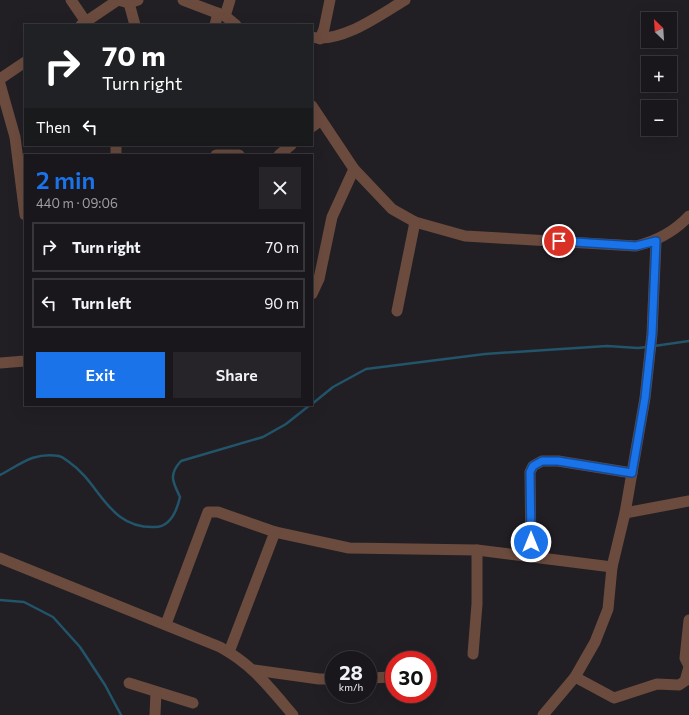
<!DOCTYPE html>
<html lang="en">
<head>
<meta charset="utf-8">
<style>
  :root { --surface:#19171b; --page:#262428; --text:#f1f3f6; --muted:#9f9fa3; --line:#37363a; --accent:#1a73e8 }
  body { margin:0; font-family:Commissioner,sans-serif; background:var(--page); color:var(--text); height:100vh; display:flex; flex-direction:column; font-size:15px; white-space:nowrap }
  * { box-sizing:border-box; margin:0 }
  p { font-size:13px; color:var(--muted) }
  .icon { flex:none; width:22px; height:22px; fill:none; stroke:currentColor; stroke-width:2; stroke-linecap:round; stroke-linejoin:round }
  .map { position:relative; flex:1; overflow:hidden }
  .panel { position:absolute; left:24px; top:154px; width:289px; height:252px; display:flex; flex-direction:column; background:var(--surface); border-radius:0px; box-shadow:0 4px 16px #0002,0 0 0 1px var(--line) }
  .panel>* { flex:none }
  .guide { position:absolute; left:24px; top:24px; width:289px; height:122px; border-radius:0px; box-shadow:0 4px 16px #0002,0 0 0 1px var(--line); background:#202124; color:#fff; overflow:hidden }
  .needle { width:26px; rotate:335deg }
  .buttons { position:absolute; left:641px; top:12px; display:grid; gap:8px }
  .buttons a { display:grid; place-items:center; width:36px; height:36px; border-radius:0px; background:var(--surface); box-shadow:0 4px 16px #0002,0 0 0 1px var(--line); font-size:20px }
  .speed { position:absolute; left:325px; top:651px; display:flex; gap:8px; font-size:20px; font-weight:700; text-align:center }
  .speed>* { display:grid; place-content:center; width:52px; height:52px; border-radius:50%; background:var(--surface); box-shadow:0 4px 16px #0002,0 0 0 1px var(--line); line-height:1 }
  .speed small { font-size:10px; font-weight:400 }
  .speed .limit { border:6px solid #d22; background:#fff; color:#111 }
  .pin { position:absolute; display:grid; place-items:center; width:34px; height:34px; color:#fff; margin:-17px; border:2px solid #fff; border-radius:50%; box-shadow:0 1px 4px #0007 }
  .me { position:absolute; width:44px; margin:-22px; rotate:0deg; stroke-linejoin:round; filter:drop-shadow(0 0 3px #0008) }
  .turn { display:flex; align-items:center; gap:14px; height:84px; padding:0 12px; font-size:18px }
  .turn .icon { width:52px; height:52px; stroke-width:2.5 }
  .turn b { display:block; font-size:28px; line-height:34px }
  .then { display:flex; align-items:center; height:38px; padding:0 12px; background:#0003; gap:8px; font-size:15px }
  .round { display:grid; place-items:center; flex:none; width:42px; height:42px; border-radius:0px; background:var(--page) }
  .headline { display:flex; align-items:center; justify-content:space-between; height:68px; padding:0 12px }
  h1 { font-size:24px; font-weight:600; line-height:30px; color:var(--accent) }
  .action { display:flex; gap:8px; margin-top:auto; padding:8px 12px }
  .action a { flex:1; height:46px; border-radius:0px; background:var(--accent); color:#fff; font-size:16px; font-weight:600; line-height:46px; text-align:center }
  .action a+a { background:var(--page); color:var(--text) }
  ul { padding:0; list-style:none }
  li { display:flex; align-items:center; gap:12px; height:50px; margin:0 8px 6px; padding:0 4px; border:2px solid var(--line); border-radius:0px }
  li div { flex:1 }
  li b { display:block; font-size:15px }
  li em { font-style:normal }
  .map>svg:first-child { display:block }
  .lines { fill:none; stroke-linecap:round; stroke-linejoin:round }
  .stream { stroke:#22546a; stroke-width:2.5 }
  .minor { stroke:#6b4b3e; stroke-width:11 }
  .route-casing { stroke:#114b97; stroke-width:10 }
  .route { stroke:#1a73e8; stroke-width:7 }
</style>
</head>
<body>
<div class="map">
<svg width="689" height="715" viewBox="0 0 689 715">
  <rect width="100%" height="100%" fill="#211f24"/>
  <g class="lines">
    <!-- stream -->
    <g class="stream">
      <polyline points="654,346 689,341"/>
      <polyline points="312,404 333,387 366,369 485,354 607,346 638,348 647,347"/>
      <path d="M0 475C21 464 33 452 59 456 63 457 66 460 69 462 101 484 108 529 155 527 170 527 177 510 180 497 173 482 168 475 181 461L263 437 286 424 310 405"/>
      <polyline points="0,600 24,602 53,617 80,647 105,685 121,715"/>
    </g>
    <!-- minor -->
    <g class="minor">
      <polyline points="71,0 86,22"/>
      <polyline points="183,0 225,16 236,25"/>
      <polyline points="129,3 135,25"/>
      <polyline points="225,16 230,0"/>
      <polyline points="81,25 118,0 129,3 138,0"/>
      <polyline points="215,25 218,13"/>
      <path d="M312 37C341 44 381 14 405 0"/>
      <polyline points="320,39 324,29 330,0"/>
      <polyline points="0,79 25,62"/>
      <polyline points="0,84 15,137 25,215"/>
      <path d="M312 106 354 169 392 209 415 222 465 236 636 246C657 241 674 232 689 216"/>
      <polyline points="312,127 321,120"/>
      <polyline points="116,155 116,145"/>
      <polyline points="216,155 239,155"/>
      <polyline points="279,155 291,145"/>
      <polyline points="312,294 319,279 332,217 354,169"/>
      <polyline points="397,311 415,222"/>
      <polyline points="0,363 25,361"/>
      <polyline points="625,513 689,501"/>
      <polyline points="531,556 530,472 533,466 542,461 558,461 632,473"/>
      <path d="M0 558 220 647C253 665 269 687 293 715"/>
      <polyline points="689,620 685,658 689,666"/>
      <polyline points="166,624 208,512 218,512 275,532 349,548 477,550 612,567"/>
      <polyline points="229,652 275,532"/>
      <polyline points="473,654 477,604 477,550"/>
      <polyline points="254,670 319,679 334,679"/>
      <polyline points="575,677 614,698 657,684 679,685 685,681 689,667"/>
      <polyline points="368,678 394,677"/>
      <polyline points="129,683 193,703"/>
      <polyline points="155,715 156,692"/>
      <polyline points="543,715 575,677 595,642 608,609 612,567 625,513 645,398 652,334 656,241"/>
    </g>
  </g>
  <g class="lines">
    <!-- route casing -->
    <g class="route-casing">
      <polyline id="route" points="531,542 530,472 533,466 542,461 558,461 632,473 645,398 652,334 656,241 636,246 559,241"/>
    </g>
    <!-- route -->
    <use href="#route" class="route"/>
  </g>
</svg>
<div class="buttons">
<a><svg class="needle" viewBox="-14 -14 28 28"><path d="M0-13l5 13h-10z" fill="#e53935"/><path d="M0 13l5-13h-10z" fill="#9f9fa3"/></svg></a>
<a>+</a>
<a>−</a>
</div>
<div class="speed"><div>28<small>km/h</small></div><div class="limit">30</div></div>
<div class="pin" style="left:559px;top:241px;background:#d93025"><svg class="icon" aria-label="arrive" viewBox="0 0 24 24"><path d="M6 21V4h12l-3 4 3 4H6"/></svg></div>
<svg class="me" style="left:531px;top:542px" viewBox="-20 -20 40 40"><circle r="17" fill="#1a73e8" stroke="#fff" stroke-width="3"/><path d="M0-11L8 9 0 5-8 9z" fill="#fff"/></svg>
<div class="guide">
<div class="turn"><svg class="icon" aria-label="right" viewBox="0 0 24 24"><path d="M7 20v-9h11M14 6l5 5-5 5"/></svg><div><b>70 m</b>Turn right</div></div>
<div class="then">Then<svg class="icon" aria-label="left" viewBox="0 0 24 24"><path d="M17 20v-9H6M10 6l-5 5 5 5"/></svg></div>
</div>
<section class="panel">
<div class="headline"><div><h1>2 min</h1><p>440 m · 09:06</p></div><a class="round"><svg class="icon" aria-label="close" viewBox="0 0 24 24"><path d="M6 6l12 12M18 6L6 18"/></svg></a></div>
<ul>
<li><svg class="icon" aria-label="right" viewBox="0 0 24 24"><path d="M7 20v-9h11M14 6l5 5-5 5"/></svg><div><b>Turn right</b></div><em>70 m</em></li>
<li><svg class="icon" aria-label="left" viewBox="0 0 24 24"><path d="M17 20v-9H6M10 6l-5 5 5 5"/></svg><div><b>Turn left</b></div><em>90 m</em></li>
</ul>
<div class="action"><a>Exit</a><a>Share</a></div>
</section>
</div>
</body>
</html>
